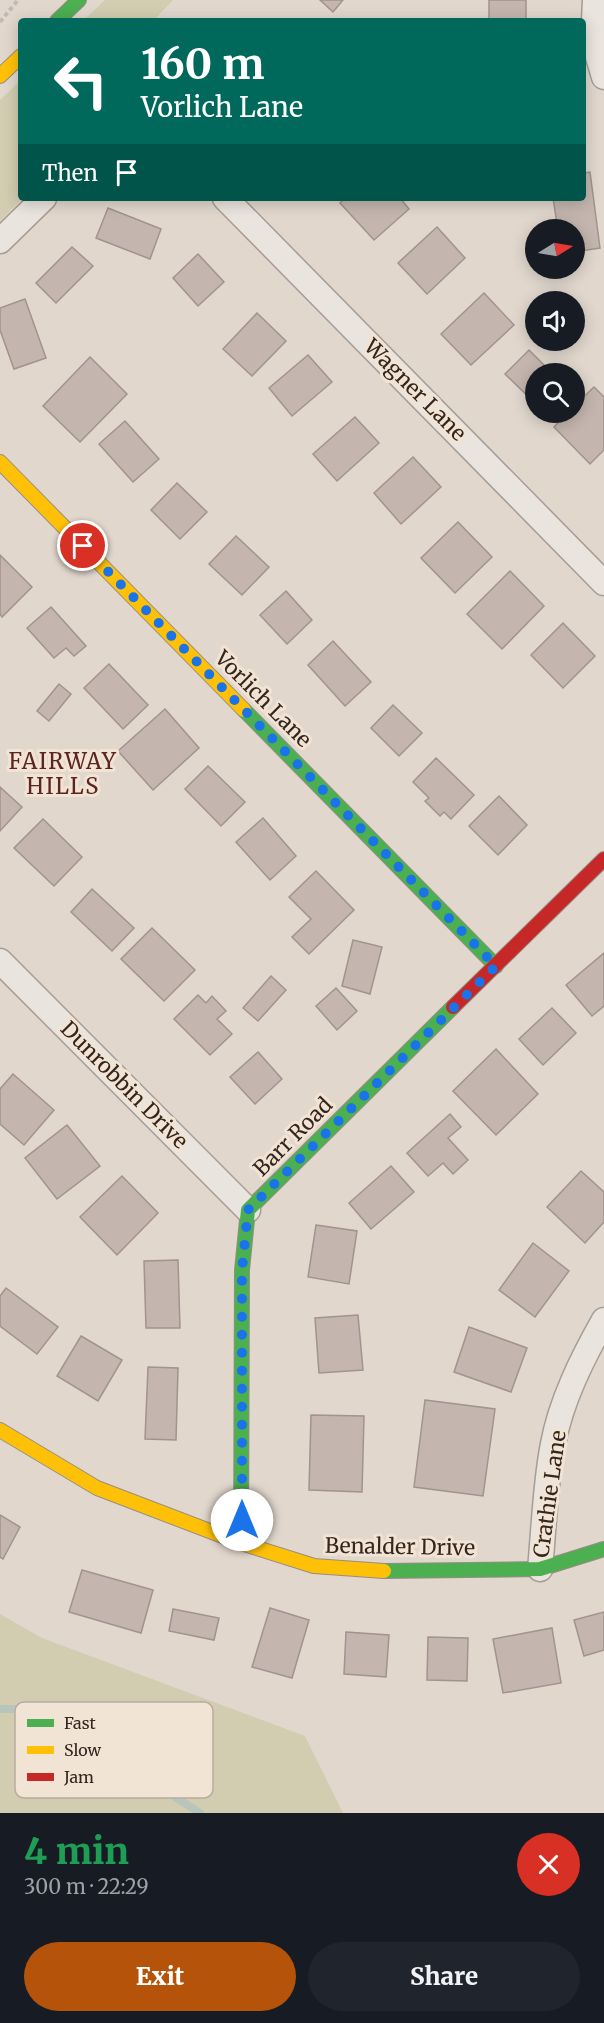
<!DOCTYPE html>
<html lang="en">
<head>
<meta charset="utf-8">
<style>
  :root { --surface:#171b24; --page:#20242c; --text:#f1f3f6; --muted:#9ea1a6; --accent:#b45309 }
  body { margin:0; font-family:Merriweather,serif; background:var(--page); color:var(--text); height:100vh; display:flex; flex-direction:column; font-size:22px; white-space:nowrap }
  * { box-sizing:border-box; margin:0 }
  p { font-size:20px; color:var(--muted) }
  .icon { flex:none; width:33px; height:33px; fill:none; stroke:currentColor; stroke-width:2; stroke-linecap:round; stroke-linejoin:round }
  .map { position:relative; height:1813px; overflow:hidden }
  .sheet { display:flex; flex-direction:column; background:var(--surface); flex:1 }
  .sheet>* { flex:none }
  .top-card { position:absolute; left:18px; top:18px; width:568px; height:183px; border-radius:6px; box-shadow:0 3px 15px #0003; background:#00695c; color:#fff; overflow:hidden }
  .needle { width:39px; rotate:79deg }
  .tools { position:absolute; left:525px; top:219px; display:grid; gap:12px }
  .tools a { display:grid; place-items:center; width:60px; height:60px; border-radius:50%; background:var(--surface); box-shadow:0 3px 15px #0003; font-size:30px }
  .pin { position:absolute; display:grid; place-items:center; width:51px; height:51px; color:#fff; margin:-26px; border:3px solid #fff; border-radius:50%; box-shadow:0 2px 6px #0007 }
  .me { position:absolute; width:66px; margin:-33px; rotate:0deg; stroke-linejoin:round; filter:drop-shadow(0 0 4px #0008) }
  .turn { display:flex; align-items:center; gap:21px; height:126px; padding:0 24px; font-size:27px }
  .turn .icon { width:78px; height:78px; stroke-width:2.5 }
  .turn b { display:block; font-size:42px; line-height:51px }
  .then { display:flex; align-items:center; height:57px; padding:0 24px; background:#0003; gap:12px; font-size:22px }
  .round { display:grid; place-items:center; flex:none; width:63px; height:63px; border-radius:32px; background:var(--page) }
  .overview { display:flex; align-items:center; justify-content:space-between; height:102px; padding:0 24px }
  h1 { font-size:36px; font-weight:800; line-height:45px; color:#1e9e55 }
  .cta { display:flex; gap:12px; margin-top:auto; padding:12px 24px }
  .cta a { flex:1; height:69px; border-radius:36px; background:var(--accent); color:#fff; font-size:24px; font-weight:800; line-height:69px; text-align:center }
  .cta a+a { background:var(--page); color:var(--text) }
  .map>svg:first-child { display:block }
  .green { fill:#d2cdb1 }
  .lines { fill:none; stroke-linecap:round; stroke-linejoin:round }
  .stream { stroke:#b8c5ba; stroke-width:8 }
  .building { fill:#c4b6ae; stroke:#a1938d; stroke-width:1.5 }
  .street-casing { stroke:#a69d96; stroke-width:27 }
  .fast-casing { stroke:#968d86; stroke-width:16 }
  .slow-casing { stroke:#968d86; stroke-width:16 }
  .jam-casing { stroke:#968d86; stroke-width:16 }
  .path { stroke:#c2bbb5; stroke-width:4; stroke-dasharray:4.5 3; stroke-linecap:butt }
  .street { stroke:#eae4de; stroke-width:24 }
  .fast { stroke:#4caf50; stroke-width:14 }
  .slow { stroke:#ffc107; stroke-width:14 }
  .jam { stroke:#c62828; stroke-width:14 }
  .route { stroke:#1a73e8; stroke-width:10; stroke-dasharray:0 18 }
  .labels { text-anchor:middle; stroke-width:6; stroke-linejoin:round; paint-order:stroke }
  .street-label { font-size:21px; fill:#34261f; stroke:#f2e4d4 }
  .neighbourhood-label { font-size:22px; letter-spacing:1.5px; fill:#5c2523; stroke:#f2e4d4 }
  .key { fill:#f2e4d4; stroke:#b9ab9e; stroke-width:1.5 }
  .key-label { font-size:16px; fill:#34261f }
</style>
</head>
<body>
<div class="map">
<svg width="604" height="1813" viewBox="0 0 604 1813">
  <rect width="100%" height="100%" fill="#e1d7cd"/>
  <!-- green -->
  <g class="green">
    <polygon points="105,0 173,0 153,21 83,21"/>
    <polygon points="21,80 21,198 23,198 0,221 0,100"/>
    <polygon points="0,1614 42,1638 305,1736 343,1813 0,1813"/>
  </g>
  <g class="lines">
    <!-- stream -->
    <polyline class="stream" points="0,1709 20,1709 79,1735 200,1813"/>
  </g>
  <!-- building -->
  <g class="building">
    <polygon points="320,0 343,0 333,12"/>
    <polygon points="489,0 526,0 526,19 489,20"/>
    <polygon points="590,172 600,248 574,252 574,230 558,230 553,198 584,198 584,173"/>
    <polygon points="345,198 400,198 409,209 374,240 340,203"/>
    <polygon points="108,208 161,229 150,259 96,238"/>
    <polygon points="437,227 465,258 427,294 398,263"/>
    <polygon points="72,247 93,266 56,303 36,283"/>
    <polygon points="198,254 224,282 198,306 173,278"/>
    <polygon points="484,293 514,325 471,365 441,334"/>
    <polygon points="25,299 46,358 14,369 0,330 0,308"/>
    <polygon points="257,313 286,341 252,376 223,349"/>
    <polygon points="529,350 553,374 536,374 536,404 505,374"/>
    <polygon points="308,355 332,382 292,416 269,388"/>
    <polygon points="90,357 127,394 80,442 43,406"/>
    <polygon points="594,387 604,397 604,450 590,464 554,427 568,412 574,412 574,406"/>
    <polygon points="355,417 379,443 337,481 313,454"/>
    <polygon points="125,421 159,459 133,482 99,444"/>
    <polygon points="413,457 441,487 401,524 374,493"/>
    <polygon points="177,483 207,512 180,539 151,510"/>
    <polygon points="458,522 492,557 455,593 421,558"/>
    <polygon points="236,536 269,567 242,595 209,564"/>
    <polygon points="0,555 32,587 2,617 0,614"/>
    <polygon points="510,571 544,606 502,649 467,614"/>
    <polygon points="286,591 312,620 287,644 260,615"/>
    <polygon points="51,607 86,646 74,656 66,648 54,658 27,628"/>
    <polygon points="563,623 595,656 563,688 531,655"/>
    <polygon points="333,641 371,682 345,706 308,665"/>
    <polygon points="109,664 148,705 123,729 84,688"/>
    <polygon points="59,684 71,694 49,721 37,711"/>
    <polygon points="393,705 422,733 399,756 371,728"/>
    <polygon points="165,709 199,748 153,790 118,751"/>
    <polygon points="436,758 474,795 451,819 444,812 440,816 425,801 429,798 413,782"/>
    <polygon points="208,766 245,802 221,826 185,789"/>
    <polygon points="0,787 22,807 0,831"/>
    <polygon points="499,796 527,825 498,855 469,826"/>
    <polygon points="263,818 296,856 270,880 236,842"/>
    <polygon points="43,819 82,857 54,886 14,848"/>
    <polygon points="316,871 354,910 309,954 292,937 311,919 289,897"/>
    <polygon points="92,889 134,928 112,951 71,912"/>
    <polygon points="152,928 195,970 164,1001 121,959"/>
    <polygon points="353,940 382,947 370,994 342,986"/>
    <polygon points="604,953 604,1006 592,1016 566,985"/>
    <polygon points="271,976 286,990 258,1021 243,1008"/>
    <polygon points="336,988 357,1011 337,1030 316,1006"/>
    <polygon points="198,995 206,1003 212,996 226,1011 217,1019 232,1034 210,1055 174,1019"/>
    <polygon points="552,1008 576,1033 543,1065 519,1039"/>
    <polygon points="496,1049 538,1094 496,1135 453,1091"/>
    <polygon points="258,1052 282,1079 255,1104 230,1077"/>
    <polygon points="13,1074 54,1110 24,1145 0,1124 0,1089"/>
    <polygon points="450,1114 461,1127 448,1138 468,1160 453,1174 443,1163 428,1176 407,1153"/>
    <polygon points="67,1125 100,1166 57,1199 25,1158"/>
    <polygon points="391,1166 414,1192 371,1229 349,1203"/>
    <polygon points="581,1171 604,1192 604,1222 585,1243 547,1207"/>
    <polygon points="122,1176 158,1213 117,1255 80,1217"/>
    <polygon points="316,1225 357,1231 349,1284 308,1277"/>
    <polygon points="533,1243 569,1271 535,1317 499,1290"/>
    <polygon points="178,1260 180,1328 146,1328 144,1261"/>
    <polygon points="6,1288 58,1327 37,1354 0,1326 0,1296"/>
    <polygon points="358,1315 363,1370 319,1373 315,1318"/>
    <polygon points="469,1327 527,1348 511,1392 454,1372"/>
    <polygon points="81,1336 122,1360 98,1401 57,1376"/>
    <polygon points="148,1367 178,1368 176,1440 145,1439"/>
    <polygon points="425,1400 495,1409 483,1496 414,1487"/>
    <polygon points="311,1415 364,1416 362,1492 309,1490"/>
    <polygon points="0,1515 20,1527 3,1559 0,1557"/>
    <polygon points="82,1570 153,1590 141,1633 69,1612"/>
    <polygon points="270,1608 309,1620 292,1678 252,1667"/>
    <polygon points="173,1609 219,1618 214,1640 169,1631"/>
    <polygon points="604,1612 604,1650 584,1656 574,1620"/>
    <polygon points="552,1628 561,1683 503,1693 493,1639"/>
    <polygon points="346,1632 389,1635 386,1677 344,1674"/>
    <polygon points="428,1637 468,1638 467,1681 427,1680"/>
  </g>
  <g class="lines">
    <!-- street casing -->
    <g class="street-casing">
      <g id="street">
        <polyline points="595,0 593,40 604,77"/>
        <polyline points="225,198 604,583"/>
        <polyline points="0,241 44,198"/>
        <polyline points="0,961 248,1210"/>
        <path d="M540 1569C544 1528 545 1484 553 1444 561 1401 582 1359 604 1320"/>
      </g>
    </g>
    <!-- fast casing -->
    <g class="fast-casing">
      <g id="fast">
        <polyline points="57,21 79,0"/>
        <polyline points="244,710 496,966"/>
        <polyline points="241,1543 242,1270 248,1210 453,1007"/>
        <polyline points="384,1571 540,1569 604,1549"/>
      </g>
    </g>
    <!-- slow casing -->
    <g class="slow-casing">
      <g id="slow">
        <polyline points="0,76 21,56"/>
        <polyline points="0,462 244,710"/>
        <polyline points="0,1430 97,1488 241,1543 314,1566 384,1571"/>
      </g>
    </g>
    <!-- jam casing -->
    <g class="jam-casing">
      <polyline id="jam" points="453,1007 604,859"/>
    </g>
    <!-- path -->
    <polyline class="path" points="0,22 18,0"/>
    <!-- street -->
    <use href="#street" class="street"/>
    <!-- fast -->
    <use href="#fast" class="fast"/>
    <!-- slow -->
    <use href="#slow" class="slow"/>
    <!-- jam -->
    <use href="#jam" class="jam"/>
  </g>
  <g class="lines">
    <!-- route -->
    <polyline class="route" points="83,546 496,966 248,1210 242,1270 242,1520"/>
  </g>
  <g class="labels">
    <!-- street labels -->
    <g class="street-label">
      <text transform="translate(415 390) rotate(45)" y="7">Wagner Lane</text>
      <text transform="translate(263 699) rotate(45)" y="7">Vorlich Lane</text>
      <text transform="translate(124 1085) rotate(45)" y="7">Dunrobbin Drive</text>
      <text transform="translate(293 1137) rotate(-45)" y="7">Barr Road</text>
      <text transform="translate(550 1494) rotate(-82)" y="7">Crathie Lane</text>
      <text transform="translate(400 1547) rotate(1)" y="7">Benalder Drive</text>
    </g>
    <!-- neighbourhood labels -->
    <g class="neighbourhood-label">
      <text x="63" y="769">FAIRWAY<tspan x="63" dy="25">HILLS</tspan></text>
    </g>
  </g>
  <!-- legend -->
  <rect x="15" y="1702" width="198" height="96" rx="9" class="key"/>
  <rect x="27" y="1719" width="27" height="8" fill="#4caf50"/>
  <rect x="27" y="1746" width="27" height="8" fill="#ffc107"/>
  <rect x="27" y="1773" width="27" height="8" fill="#c62828"/>
  <g class="key-label">
    <text x="64" y="1729">Fast</text>
    <text x="64" y="1756">Slow</text>
    <text x="64" y="1783">Jam</text>
  </g>
</svg>
<div class="tools">
<a><svg class="needle" viewBox="-14 -14 28 28"><path d="M0-13l5 13h-10z" fill="#e53935"/><path d="M0 13l5-13h-10z" fill="#9ea1a6"/></svg></a>
<a><svg class="icon" aria-label="sound" viewBox="0 0 24 24"><path d="M4 9h4l5-4v14l-5-4H4zM17 9q2 3 0 6"/></svg></a>
<a><svg class="icon" aria-label="search" viewBox="0 0 24 24"><circle cx="10" cy="10" r="6"/><path d="M15 15l6 6"/></svg></a>
</div>
<div class="pin" style="left:83px;top:546px;background:#d93025"><svg class="icon" aria-label="arrive" viewBox="0 0 24 24"><path d="M6 21V4h12l-3 4 3 4H6"/></svg></div>
<svg class="me" style="left:242px;top:1520px" viewBox="-20 -20 40 40"><circle r="19" fill="#fff"/><path d="M0-13L10 11 0 6-10 11z" fill="#1a73e8"/></svg>
<div class="top-card">
<div class="turn"><svg class="icon" aria-label="left" viewBox="0 0 24 24"><path d="M17 20v-9H6M10 6l-5 5 5 5"/></svg><div><b>160 m</b>Vorlich Lane</div></div>
<div class="then">Then<svg class="icon" aria-label="arrive" viewBox="0 0 24 24"><path d="M6 21V4h12l-3 4 3 4H6"/></svg></div>
</div>
</div>
<section class="sheet">
<div class="overview"><div><h1>4 min</h1><p>300 m · 22:29</p></div><a class="round" style="background:#d93025;color:#fff"><svg class="icon" aria-label="close" viewBox="0 0 24 24"><path d="M6 6l12 12M18 6L6 18"/></svg></a></div>
<div class="cta"><a>Exit</a><a>Share</a></div>
</section>
</body>
</html>
